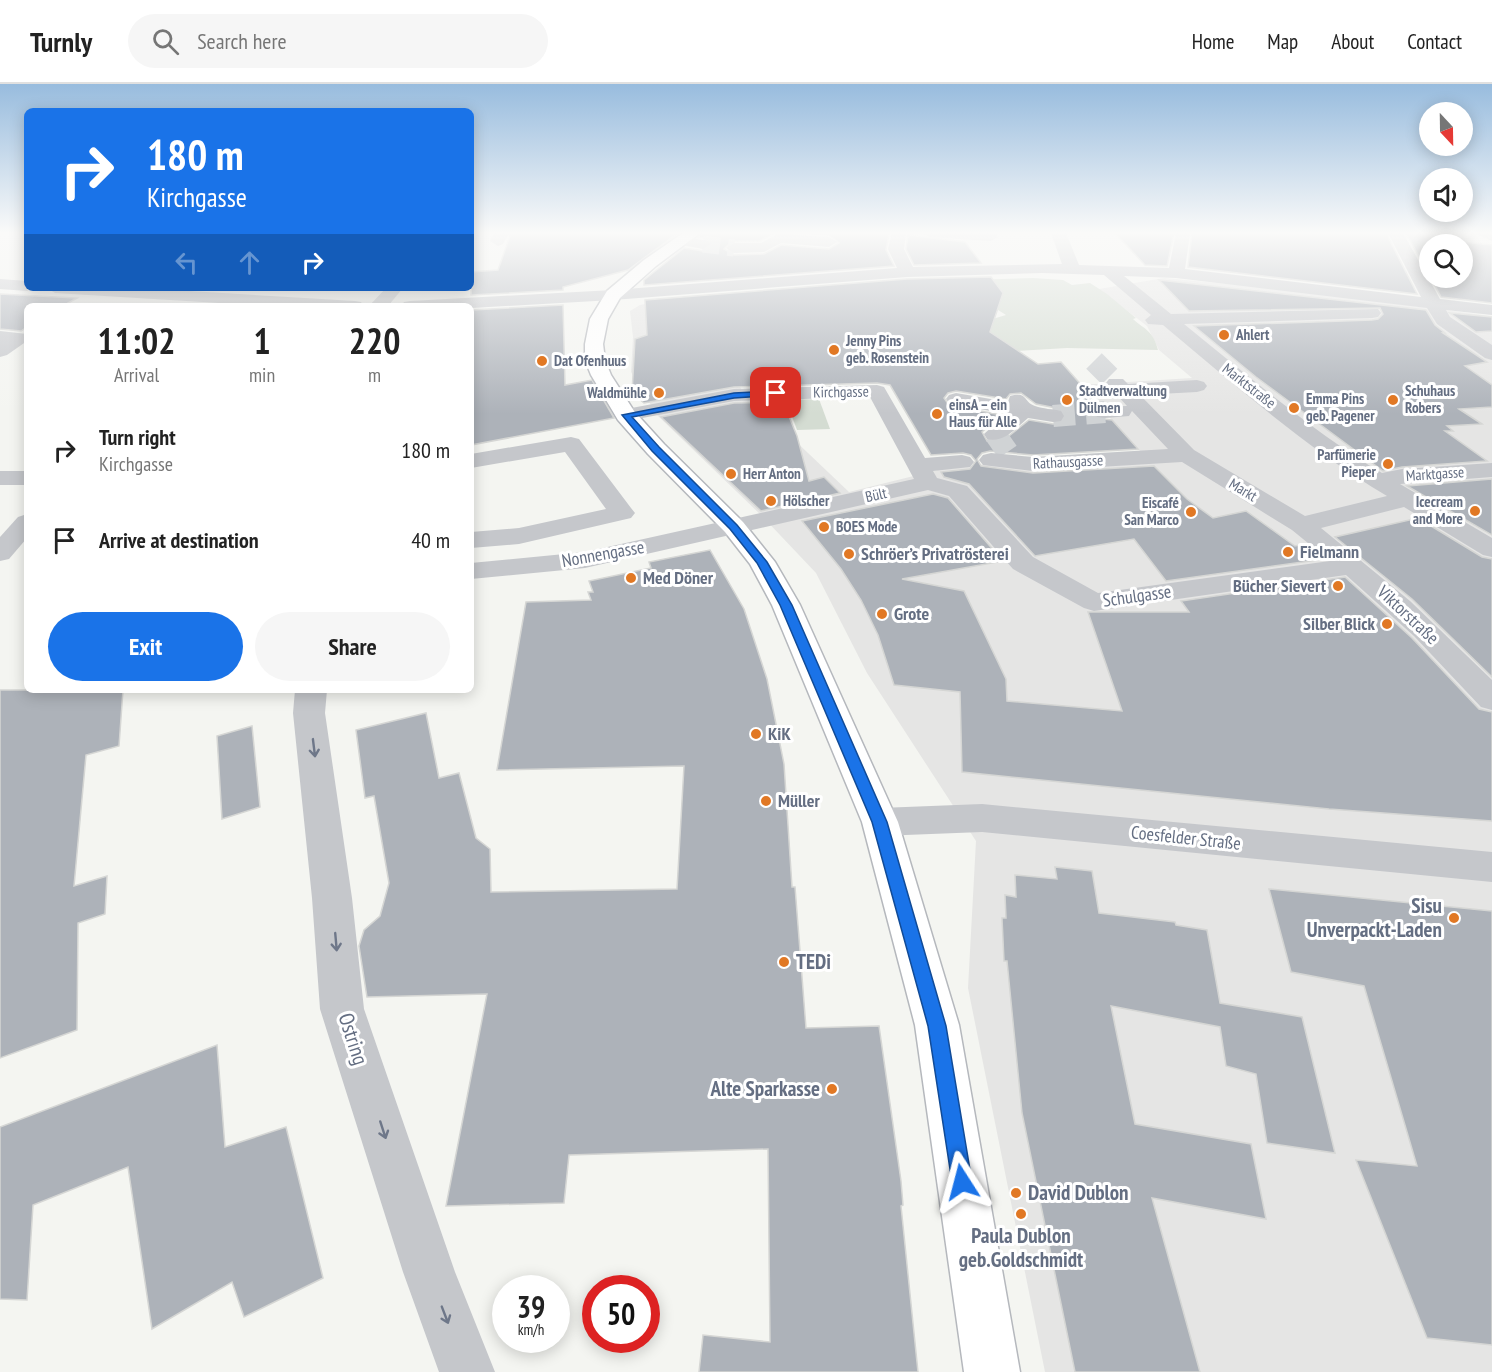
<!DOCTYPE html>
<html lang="en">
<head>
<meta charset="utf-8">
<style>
  :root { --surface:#fff; --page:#f6f6f6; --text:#222; --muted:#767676; --line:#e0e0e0; --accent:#1a73e8 }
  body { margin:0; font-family:"PT Sans Narrow",sans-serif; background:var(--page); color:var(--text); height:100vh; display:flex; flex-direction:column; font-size:22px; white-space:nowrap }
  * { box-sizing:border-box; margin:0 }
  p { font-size:20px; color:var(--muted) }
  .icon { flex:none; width:33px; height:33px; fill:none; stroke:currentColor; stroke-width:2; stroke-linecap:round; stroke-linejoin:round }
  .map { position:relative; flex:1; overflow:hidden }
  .drawer { position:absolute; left:24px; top:219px; width:450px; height:390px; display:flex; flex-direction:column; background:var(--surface); border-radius:9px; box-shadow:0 3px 15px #0003 }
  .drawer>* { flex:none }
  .top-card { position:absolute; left:24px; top:24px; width:450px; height:183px; border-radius:9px; box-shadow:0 3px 15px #0003; background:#1a73e8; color:#fff; overflow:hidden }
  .needle { width:39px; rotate:158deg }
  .buttons { position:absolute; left:1419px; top:18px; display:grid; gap:12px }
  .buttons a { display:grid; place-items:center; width:54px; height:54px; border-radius:50%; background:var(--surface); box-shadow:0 3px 15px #0003; font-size:30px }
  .speed { position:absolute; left:492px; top:1191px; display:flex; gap:12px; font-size:30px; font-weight:700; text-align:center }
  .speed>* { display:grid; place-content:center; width:78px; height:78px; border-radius:50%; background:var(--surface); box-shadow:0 3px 15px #0003; line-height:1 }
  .speed small { font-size:15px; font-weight:400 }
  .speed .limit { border:9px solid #d22; background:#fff; color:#111 }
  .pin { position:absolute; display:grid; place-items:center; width:51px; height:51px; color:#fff; margin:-26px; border-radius:12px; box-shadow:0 3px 9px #0006 }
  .me { position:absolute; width:66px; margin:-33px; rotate:351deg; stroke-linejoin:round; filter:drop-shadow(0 0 4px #0008) }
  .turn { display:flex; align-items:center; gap:21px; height:126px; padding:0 24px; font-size:27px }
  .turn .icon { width:78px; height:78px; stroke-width:2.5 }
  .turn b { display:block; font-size:42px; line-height:51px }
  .lanes { display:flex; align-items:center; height:57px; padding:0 24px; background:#0003; justify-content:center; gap:30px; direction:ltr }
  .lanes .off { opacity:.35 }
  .eta { display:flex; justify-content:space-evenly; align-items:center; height:102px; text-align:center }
  .eta b { font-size:36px; font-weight:700; line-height:42px }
  .action { display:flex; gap:12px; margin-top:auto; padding:12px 24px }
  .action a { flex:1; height:69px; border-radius:36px; background:var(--accent); color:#fff; font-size:24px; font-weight:700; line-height:69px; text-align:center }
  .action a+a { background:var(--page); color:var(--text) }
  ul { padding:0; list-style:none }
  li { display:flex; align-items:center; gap:18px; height:90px; padding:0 24px }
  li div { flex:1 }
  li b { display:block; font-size:22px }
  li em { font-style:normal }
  header { display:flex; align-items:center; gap:36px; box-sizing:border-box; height:84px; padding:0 30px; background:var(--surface); border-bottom:2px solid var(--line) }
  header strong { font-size:28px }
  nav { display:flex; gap:33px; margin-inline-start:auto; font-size:21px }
  .search { width:420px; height:54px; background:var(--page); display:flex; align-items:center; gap:15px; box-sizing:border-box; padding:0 21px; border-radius:33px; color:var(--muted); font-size:22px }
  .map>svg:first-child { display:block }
  .built { fill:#e5e5e4 }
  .green { fill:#d4dcd2 }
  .building { fill:#adb2b9; stroke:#d5d6d4; stroke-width:1.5; fill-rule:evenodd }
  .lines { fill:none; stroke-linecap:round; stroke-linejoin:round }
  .minor-tunnel-far1 { stroke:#d0d3d5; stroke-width:17; stroke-dasharray:17 8; stroke-linecap:butt }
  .minor-tunnel { stroke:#d0d3d5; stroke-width:22; stroke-dasharray:22 11; stroke-linecap:butt }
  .major-casing { stroke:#b5b8bd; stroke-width:3 }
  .minor { fill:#c5c7cb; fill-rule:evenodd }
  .major { fill:#fff; fill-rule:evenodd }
  .oneway { stroke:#6e7789 }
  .route { fill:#1a73e8; stroke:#114b97; stroke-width:1.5 }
  .poi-dot { fill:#e17824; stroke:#fff; stroke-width:2 }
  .labels { text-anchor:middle; stroke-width:6; stroke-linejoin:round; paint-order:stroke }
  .far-poi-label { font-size:15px; font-weight:bold; fill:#646e82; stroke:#fff; text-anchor:start }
  .far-street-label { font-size:15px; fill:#646e82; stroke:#fff }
  .poi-label { font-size:18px; font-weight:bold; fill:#646e82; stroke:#fff; text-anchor:start }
  .street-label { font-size:18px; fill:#646e82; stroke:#fff }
  .near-poi-label { font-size:21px; font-weight:bold; fill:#646e82; stroke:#fff; text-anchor:end }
  .near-street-label { font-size:21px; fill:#646e82; stroke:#fff }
</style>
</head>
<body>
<header>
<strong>Turnly</strong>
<div class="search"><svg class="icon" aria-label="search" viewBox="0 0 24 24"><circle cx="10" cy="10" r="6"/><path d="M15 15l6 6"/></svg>Search here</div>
<nav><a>Home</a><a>Map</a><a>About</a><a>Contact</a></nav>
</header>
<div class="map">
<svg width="1492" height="1288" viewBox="0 0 1492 1288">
  <rect width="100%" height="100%" fill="#f4f5f1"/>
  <!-- built -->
  <polygon class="built" points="1164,194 1273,204 1492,232 1492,1288 1045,1288 968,904 976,757 867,589 816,489 762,432 657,331 631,288 633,253 630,227 640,221 675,214 691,248 746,310 849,408 950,383 1141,368 1080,301 1192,294 1159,266 1147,242 1099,205"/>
  <!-- green -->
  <g class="green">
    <path d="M1033 194 1063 196 1072 201 1090 199 1107 210 1136 234 1133 235C1145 246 1153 246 1158 266L1067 264 981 269 962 244 1006 231 979 214 937 197Z"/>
    <polygon points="819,315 830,345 797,346 786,316"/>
  </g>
  <!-- building -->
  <g class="building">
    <polygon points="511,149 678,149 628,186 563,203 563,206 471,211 471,188 498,186"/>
    <polygon points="702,149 774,149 760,157 733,157 724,165 734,171 764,170 781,161 829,165 839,159 829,151 806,149 889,150 886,166 894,182 644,201 644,196 684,164 703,167 712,162 710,155 698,153"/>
    <polygon points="1115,149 1174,149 1167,182 1145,181"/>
    <polygon points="1192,149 1386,149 1417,210 1188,183"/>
    <polygon points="1406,149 1438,152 1441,156 1492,161 1492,219 1441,213 1431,194 1462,194 1462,160 1430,160 1430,192"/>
    <polygon points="908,151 965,158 981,179 914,181 906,165"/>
    <path d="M991 193 1003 209 990 248 1038 280 1061 278 1099 321 1092 327 1095 334 1112 336 1138 365 1033 371 990 367 982 369 977 375 981 382 1033 389 1154 382 1187 415 1213 434 1246 427 1295 462 1305 460 1325 475 1166 497 1134 455 1035 472 969 400 944 393 941 388 970 385 976 377 971 371 963 369 931 371 890 301 877 299 734 303 644 319 632 309 635 255 647 251 645 216 907 195ZM956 307 1006 315 1010 310 1021 309 1036 320 1061 325 1066 333 1061 339 1053 340 1029 336 1005 355 987 357 982 348 1001 331 949 321 944 314 948 309Z"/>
    <polygon points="1159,196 1426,226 1435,241 1445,249 1443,249 1487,278 1465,282 1492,301 1492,323 1459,325 1482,340 1447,342 1453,347 1445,347 1487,377 1402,383 1383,387 1256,293 1194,242 1372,236 1378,235 1383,230 1380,224 1189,227"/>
    <polygon points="0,210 77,214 63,222 27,222 27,243 21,247 0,245"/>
    <polygon points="563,221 565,301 592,296 614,334 471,361 471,226"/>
    <polygon points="1450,229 1492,233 1492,247 1476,248"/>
    <polygon points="783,318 797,352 809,397 824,393 840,409 761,427 661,333 734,319"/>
    <polygon points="1492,395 1492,451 1407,402"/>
    <polygon points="933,410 948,414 1003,477 902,495 964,507 1006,595 1007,617 1122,627 1088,528 1189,528 1181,517 1345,493 1412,554 1479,625 1492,628 1492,737 1329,725 962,688 960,608 894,601 878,551 861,516 841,485 802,437"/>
    <polygon points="1418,434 1482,473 1492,475 1492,593 1412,515 1335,453"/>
    <polygon points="710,466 744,525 767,595 784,680 792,803 795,803 806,944 879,942 901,1097 903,1121 901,1122 918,1288 699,1288 703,1251 770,1258 768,1065 569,1071 564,1119 446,1122 487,910 367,913 359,862 364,846 380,832 389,799 374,712 365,714 356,646 426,629 439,694 459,689 476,754 490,765 491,808 677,805 684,682 497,686 526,518 591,516 588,508 593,508 589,497 651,484 649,478"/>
    <polygon points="0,606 123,606 119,662 86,671 74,802 107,792 105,830 78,839 77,946 0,974"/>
    <polygon points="252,642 260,723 222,735 217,652"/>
    <polygon points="1055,783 1092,787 1099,829 1175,838 1176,841 1207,846 1220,919 1302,933 1335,1069 1267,1059 1256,990 1226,982 1220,943 1111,922 1135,1040 1251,1060 1266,1135 1152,1114 1200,1288 1075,1288 1022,1029 1007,877 1004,877 1002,834 1006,834 1005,811 1016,813 1015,791 1057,795"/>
    <polygon points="1269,805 1492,827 1492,1261 1427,1254 1356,1076 1417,1082 1364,902 1291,888"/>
    <polygon points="217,961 225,1063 286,1043 323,1194 244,1233 232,1198 152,1245 128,1083 33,1121 27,1216 0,1215 0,1043"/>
  </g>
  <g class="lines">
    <!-- minor-tunnel-far1 -->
    <polyline class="minor-tunnel-far1" points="703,160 734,164"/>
    <!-- minor-tunnel -->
    <g class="minor-tunnel">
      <polyline points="1094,277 1116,299"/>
      <polyline points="1053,332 1105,328"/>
      <polyline points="995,350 1011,373"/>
    </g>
    <!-- major casing -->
    <g class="major-casing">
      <polygon id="major" points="683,149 700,149 656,182 620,214 608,235 603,260 605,276 611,291 634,327 664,360 743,438 775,478 800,521 898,738 959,941 1020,1288 964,1288 915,941 862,738 772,521 750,480 725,448 648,370 618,336 591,291 585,276 585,260 590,235 607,207 644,176"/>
    </g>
    <!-- minor -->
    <g class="minor">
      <polygon points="494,149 509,149 503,160 498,162 490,157"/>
      <path d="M892 149H906L904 165 913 183 1062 180 1051 149H1066L1079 181 1169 184 1176 149H1190L1185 185 1421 213 1388 149H1403L1440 215 1492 221V231L1446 226 1450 233 1492 261V276L1485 274 1437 240 1427 224 1176 194 1124 192 1171 230 1378 225 1381 229 1378 233 1372 234 1184 240C1246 290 1314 349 1382 389L1402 385 1492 379V393L1400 400 1492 454V473L1483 471 1404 423 1321 444 1410 517 1492 596V626L1481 623 1414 552 1346 491 1094 527 1084 524 1013 485 949 412 928 406 585 484 471 495V479L585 468 914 395 870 313 734 317 626 337 618 336 615 331 618 326 626 325 734 305 877 301 884 303 925 374 962 371 970 373 974 378 970 383 933 387 937 394 967 402 1033 473 1098 509 1330 477 1292 446 1182 378 1033 387 983 381 979 376 983 371 991 369 1033 373 1168 365 1132 327 1129 332 1105 334 1097 333 1094 328 1097 323 1127 322 1106 299 1109 295H1123L1128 300 1197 296 1204 298 1207 302 1204 306 1197 308 1140 311 1194 366 1305 432 1387 412C1306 364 1235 301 1163 241L1148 240 1145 236 1151 231 1104 191 1042 189 907 193 613 216 471 224V222H401L404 218 410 217 613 206 897 184 888 165Z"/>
      <polygon points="922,149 995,149 998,153 991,157 929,153"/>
      <polygon points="1474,149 1492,149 1492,157"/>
      <polygon points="778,150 829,153 837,158 829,163 781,159 764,168 734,169 726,164 734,159 761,159"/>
      <polygon points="681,152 708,157 711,160 703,165 676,160 673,157"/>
      <polygon points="0,195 27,197 27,204 34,204 27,207 0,205"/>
      <polygon points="47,204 140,204 355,217 361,218 364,222 269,222 55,209"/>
      <polygon points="386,204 403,204 388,222 369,222"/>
      <polygon points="0,247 27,250 27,257 7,271 0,273"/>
      <path d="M956 309 1008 318 1010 312C1028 307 1023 318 1035 322 1043 325 1053 325 1061 327L1064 332 1061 337 1053 338 1028 334C1016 344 1004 359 987 355L984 350 1006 330 949 319 946 315 949 311Z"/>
      <polygon points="571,353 579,355 631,424 635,429 631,434 519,460 471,464 471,448 519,444 606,425 565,368 471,384 471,370"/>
      <rect x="0" y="387" width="27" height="14"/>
      <polygon points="27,430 27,454 9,475 0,477 0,453 18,433"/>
      <polygon points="295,606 327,606 325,629 352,814 364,925 455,1188 495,1288 439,1288 403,1188 320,925 312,814 293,629"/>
      <polygon points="982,720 1492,768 1492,798 982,748 880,752 867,748 862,738 867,728 880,724"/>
    </g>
    <!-- major -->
    <use href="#major" class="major"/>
  </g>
  <!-- one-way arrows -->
  <defs><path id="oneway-shaft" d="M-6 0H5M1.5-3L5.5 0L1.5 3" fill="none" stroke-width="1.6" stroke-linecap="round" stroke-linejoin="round" transform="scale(1.5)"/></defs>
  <g class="oneway">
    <use href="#oneway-shaft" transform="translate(314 664) rotate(83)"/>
    <use href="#oneway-shaft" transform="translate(336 858) rotate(85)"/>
    <use href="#oneway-shaft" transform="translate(383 1046) rotate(72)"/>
    <use href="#oneway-shaft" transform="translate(445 1231) rotate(69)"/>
  </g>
  <!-- sky -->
  <linearGradient id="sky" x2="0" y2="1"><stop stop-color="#98bcde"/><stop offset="0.45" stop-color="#fafaf9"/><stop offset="1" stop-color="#fafaf9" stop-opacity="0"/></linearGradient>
  <rect width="1492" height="330" fill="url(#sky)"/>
  <!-- route -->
  <polygon class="route" points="776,307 779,308 779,311 734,314 632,333 659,363 737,441 767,478 792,521 887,738 946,942 972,1098 969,1105 962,1108 955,1105 952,1098 928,942 872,738 780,521 757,479 730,445 652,367 622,331 734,309"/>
  <!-- markers -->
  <g class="poi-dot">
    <circle cx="1224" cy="251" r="6"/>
    <circle cx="834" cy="266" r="6"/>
    <circle cx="542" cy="277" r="6"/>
    <circle cx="659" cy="309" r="6"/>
    <circle cx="1067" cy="316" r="6"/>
    <circle cx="1393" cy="316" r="6"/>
    <circle cx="1294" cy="324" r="6"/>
    <circle cx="937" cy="330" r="6"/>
    <circle cx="1388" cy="380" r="6"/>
    <circle cx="731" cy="390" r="6"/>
    <circle cx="771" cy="417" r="6"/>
    <circle cx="1475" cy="427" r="6"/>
    <circle cx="1191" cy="428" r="6"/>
    <circle cx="824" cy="443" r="6"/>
    <circle cx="1288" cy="468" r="6"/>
    <circle cx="849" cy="470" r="6"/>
    <circle cx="631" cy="494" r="6"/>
    <circle cx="1338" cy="502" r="6"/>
    <circle cx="882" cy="530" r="6"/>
    <circle cx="1387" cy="540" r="6"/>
    <circle cx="756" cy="650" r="6"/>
    <circle cx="766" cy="717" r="6"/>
    <circle cx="1454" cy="834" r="6"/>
    <circle cx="784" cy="878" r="6"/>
    <circle cx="832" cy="1005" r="6"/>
    <circle cx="1016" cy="1109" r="6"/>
    <circle cx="1021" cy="1130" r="6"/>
  </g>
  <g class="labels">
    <!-- far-poi labels -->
    <g class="far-poi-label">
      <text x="1236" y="256">Ahlert</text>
      <text x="846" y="262">Jenny Pins<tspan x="846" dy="17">geb. Rosenstein</tspan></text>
      <text x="554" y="282">Dat Ofenhuus</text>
      <text x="1079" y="312">Stadtverwaltung<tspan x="1079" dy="17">Dülmen</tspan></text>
      <text x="1405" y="312">Schuhaus<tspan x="1405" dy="17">Robers</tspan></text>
      <text x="647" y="314" text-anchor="end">Waldmühle</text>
      <text x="1306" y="320">Emma Pins<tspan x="1306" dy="17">geb. Pagener</tspan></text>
      <text x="949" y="326">einsA – ein<tspan x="949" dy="17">Haus für Alle</tspan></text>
      <text x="1376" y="376" text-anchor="end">Parfümerie<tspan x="1376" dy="17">Pieper</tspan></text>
      <text x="743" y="395">Herr Anton</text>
      <text x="783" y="422">Hölscher</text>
      <text x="1463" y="423" text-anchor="end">Icecream<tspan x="1463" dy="17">and More</tspan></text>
      <text x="1179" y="424" text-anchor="end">Eiscafé<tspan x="1179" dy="17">San Marco</tspan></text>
      <text x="836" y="448">BOES Mode</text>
    </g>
    <!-- far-street labels -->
    <g class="far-street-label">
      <text transform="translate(1249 302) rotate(38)" y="5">Marktstraße</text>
      <text transform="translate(841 308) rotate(-1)" y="5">Kirchgasse</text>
      <text transform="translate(1068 378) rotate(-3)" y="5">Rathausgasse</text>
      <text transform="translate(1435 390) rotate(-4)" y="5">Marktgasse</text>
      <text transform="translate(1243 406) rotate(31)" y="5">Markt</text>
      <text transform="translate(876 411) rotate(-13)" y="5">Bült</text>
    </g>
    <!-- poi labels -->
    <g class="poi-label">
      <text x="1300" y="474">Fielmann</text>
      <text x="861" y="476">Schröer’s Privatrösterei</text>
      <text x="643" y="500">Med Döner</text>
      <text x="1326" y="508" text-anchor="end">Bücher Sievert</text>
      <text x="894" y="536">Grote</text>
      <text x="1375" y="546" text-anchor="end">Silber Blick</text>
      <text x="768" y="656">KiK</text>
      <text x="778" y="723">Müller</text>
    </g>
    <!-- street labels -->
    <g class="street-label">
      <text transform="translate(603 470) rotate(-10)" y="6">Nonnengasse</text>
      <text transform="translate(1137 512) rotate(-8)" y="6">Schulgasse</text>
      <text transform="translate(1408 531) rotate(43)" y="6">Viktorstraße</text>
      <text transform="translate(1186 754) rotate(6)" y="6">Coesfelder Straße</text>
    </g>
    <!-- near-poi labels -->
    <g class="near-poi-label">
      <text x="1442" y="829">Sisu<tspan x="1442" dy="24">Unverpackt-Laden</tspan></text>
      <text x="796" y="885" text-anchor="start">TEDi</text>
      <text x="820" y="1012">Alte Sparkasse</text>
      <text x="1028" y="1116" text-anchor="start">David Dublon</text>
      <text x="1021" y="1159" text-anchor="middle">Paula Dublon<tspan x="1021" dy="24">geb.Goldschmidt</tspan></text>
    </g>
    <!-- near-street labels -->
    <g class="near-street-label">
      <text transform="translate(353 955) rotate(72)" y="7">Ostring</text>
    </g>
  </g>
</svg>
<div class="buttons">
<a><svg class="needle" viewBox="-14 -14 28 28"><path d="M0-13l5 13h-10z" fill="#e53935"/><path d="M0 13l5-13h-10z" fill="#767676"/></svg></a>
<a><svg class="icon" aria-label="sound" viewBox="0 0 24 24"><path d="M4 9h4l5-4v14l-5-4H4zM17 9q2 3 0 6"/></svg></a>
<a><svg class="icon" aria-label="search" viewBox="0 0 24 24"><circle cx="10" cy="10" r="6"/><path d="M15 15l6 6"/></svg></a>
</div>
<div class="speed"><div>39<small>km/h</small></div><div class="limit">50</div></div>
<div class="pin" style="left:776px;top:309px;background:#d93025"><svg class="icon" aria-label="arrive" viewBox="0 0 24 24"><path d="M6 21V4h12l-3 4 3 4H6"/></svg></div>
<svg class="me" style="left:962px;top:1098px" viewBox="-20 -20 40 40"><path d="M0-17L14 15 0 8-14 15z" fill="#1a73e8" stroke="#fff" stroke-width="4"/></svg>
<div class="top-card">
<div class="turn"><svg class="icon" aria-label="right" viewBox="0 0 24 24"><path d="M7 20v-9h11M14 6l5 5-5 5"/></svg><div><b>180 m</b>Kirchgasse</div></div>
<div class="lanes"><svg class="icon off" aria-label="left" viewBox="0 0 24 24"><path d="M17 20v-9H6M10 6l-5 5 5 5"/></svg><svg class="icon off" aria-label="ahead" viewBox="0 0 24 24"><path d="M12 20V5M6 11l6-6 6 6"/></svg><svg class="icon" aria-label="right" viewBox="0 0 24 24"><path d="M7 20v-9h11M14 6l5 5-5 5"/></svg></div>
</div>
<section class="drawer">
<div class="eta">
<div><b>11:02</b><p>Arrival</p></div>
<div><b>1</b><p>min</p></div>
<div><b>220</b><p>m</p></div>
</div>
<ul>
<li><svg class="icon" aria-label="right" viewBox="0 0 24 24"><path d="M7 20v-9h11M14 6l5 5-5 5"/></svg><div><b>Turn right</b><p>Kirchgasse</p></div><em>180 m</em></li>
<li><svg class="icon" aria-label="arrive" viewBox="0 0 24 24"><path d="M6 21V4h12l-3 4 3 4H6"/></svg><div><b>Arrive at destination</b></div><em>40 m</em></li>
</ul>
<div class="action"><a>Exit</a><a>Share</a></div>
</section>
</div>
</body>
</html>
